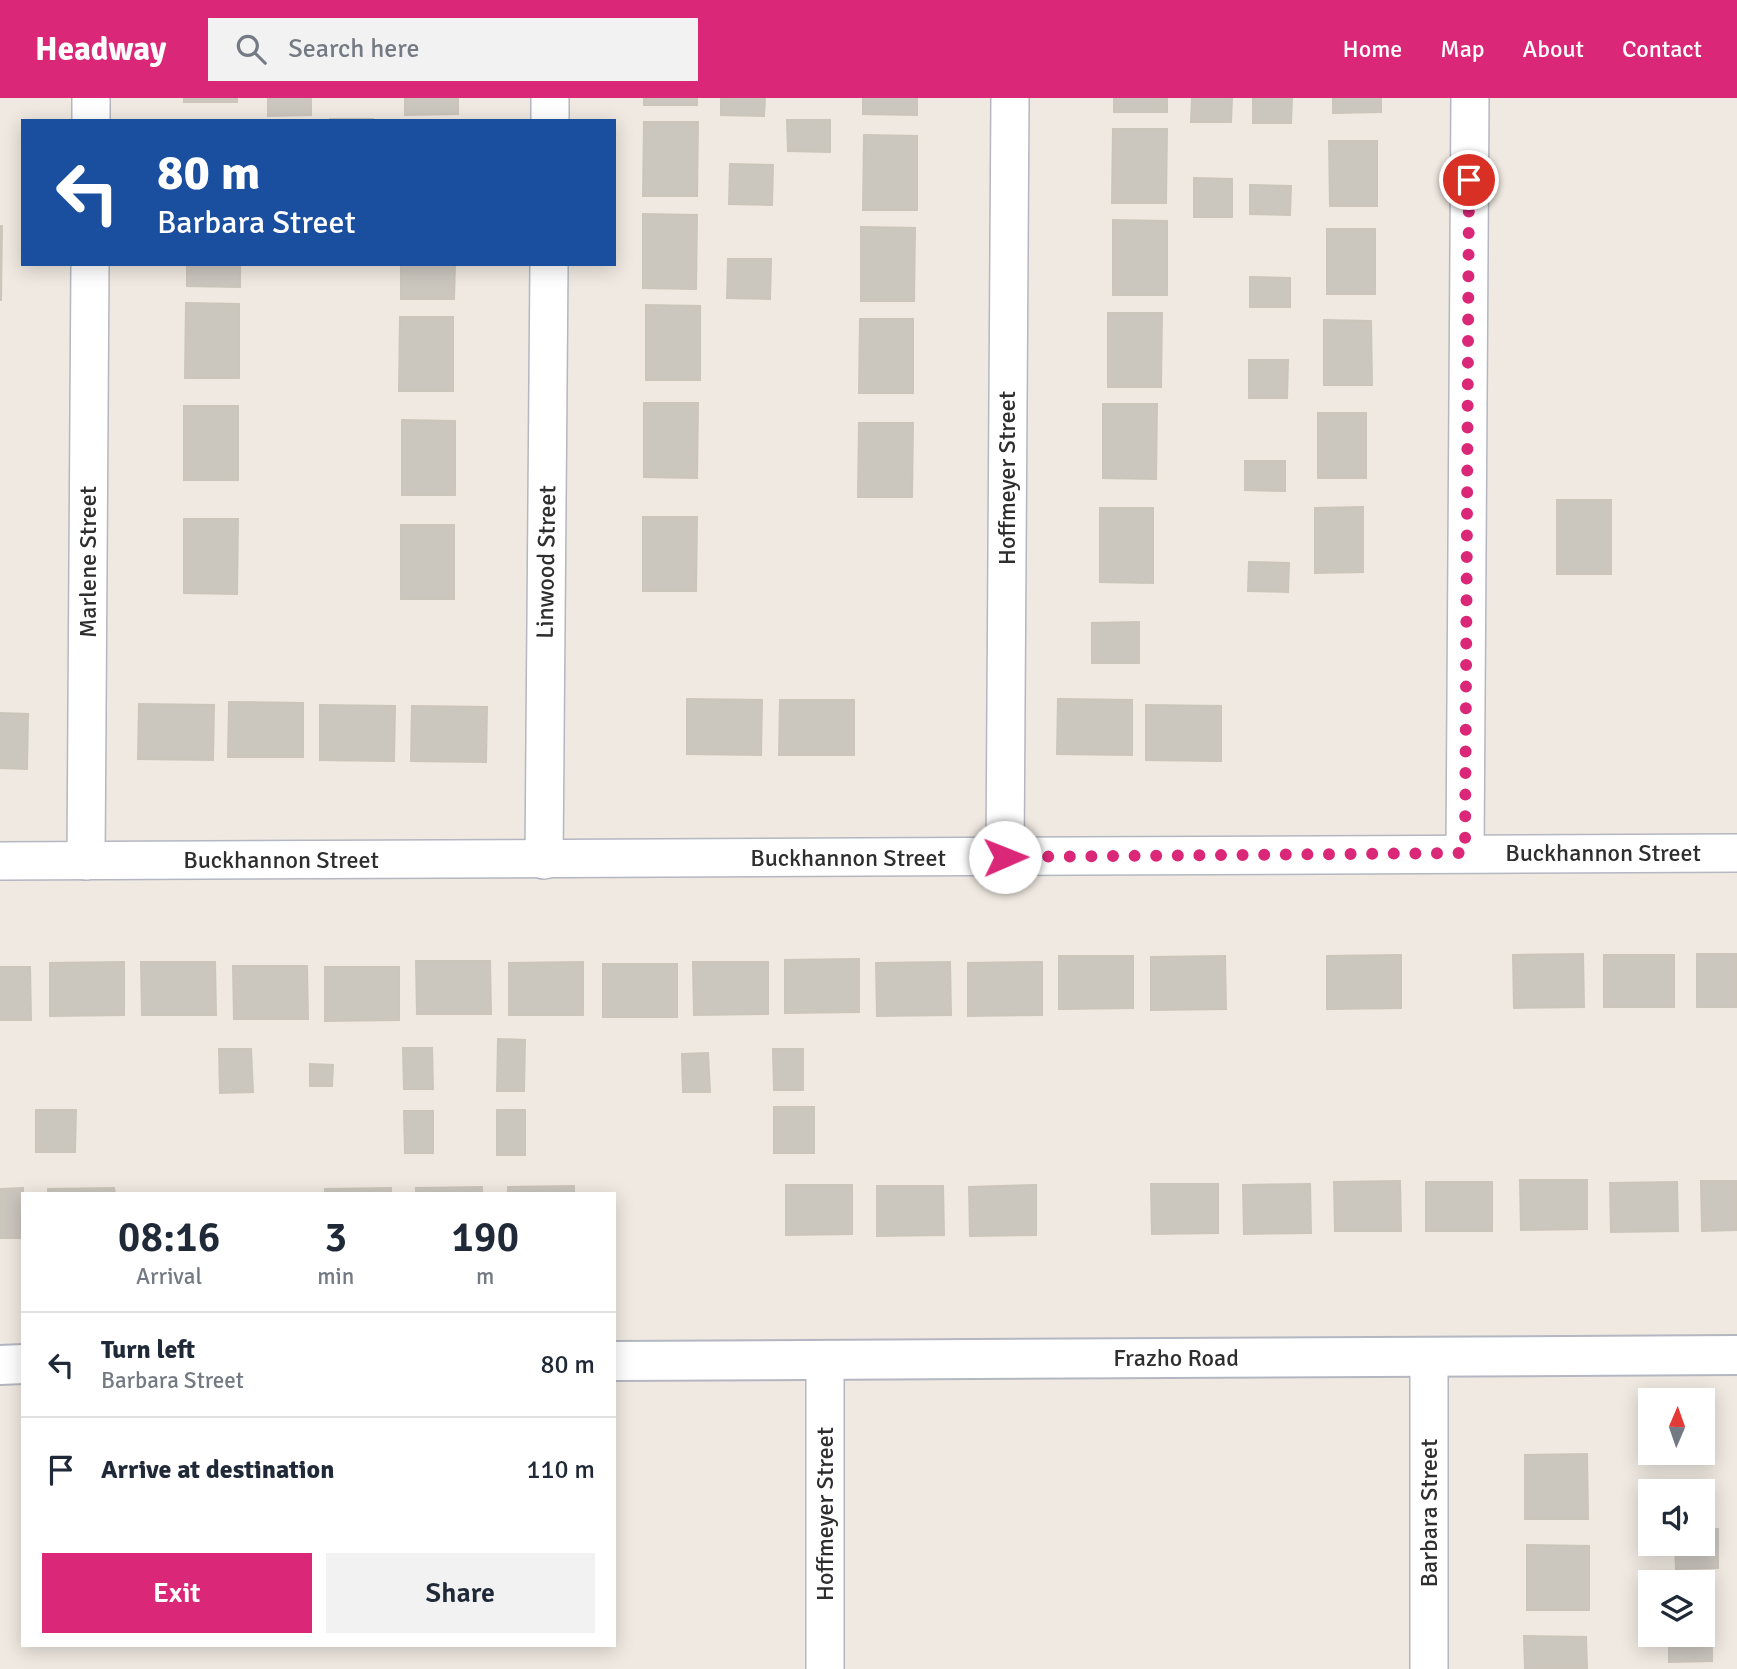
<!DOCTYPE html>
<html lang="en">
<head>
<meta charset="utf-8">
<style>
  :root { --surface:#fff; --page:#f2f2f3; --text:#1f2937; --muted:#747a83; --line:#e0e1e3; --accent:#db2777 }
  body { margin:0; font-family:Signika,sans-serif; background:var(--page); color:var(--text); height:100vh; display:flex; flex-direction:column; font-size:26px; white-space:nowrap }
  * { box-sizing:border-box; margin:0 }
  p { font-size:23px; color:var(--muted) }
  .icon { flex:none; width:38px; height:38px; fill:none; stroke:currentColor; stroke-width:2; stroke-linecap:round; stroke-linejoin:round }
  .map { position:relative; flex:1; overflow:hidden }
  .sheet { position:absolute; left:21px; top:1094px; width:595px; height:455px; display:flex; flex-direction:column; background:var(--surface); border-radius:0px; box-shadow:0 4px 18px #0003 }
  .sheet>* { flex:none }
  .guide { position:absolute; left:21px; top:21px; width:595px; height:147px; border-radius:0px; box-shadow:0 4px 18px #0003; background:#1a4fa0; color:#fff; overflow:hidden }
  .needle { width:46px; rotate:2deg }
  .tools { position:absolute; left:1638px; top:1290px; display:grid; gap:14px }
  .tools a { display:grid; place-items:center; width:77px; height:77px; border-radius:0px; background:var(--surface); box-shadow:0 4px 18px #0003; font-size:35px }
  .pin { position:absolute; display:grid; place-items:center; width:60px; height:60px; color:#fff; margin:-30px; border:4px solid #fff; border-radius:50%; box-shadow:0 2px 7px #0007 }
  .me { position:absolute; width:77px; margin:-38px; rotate:89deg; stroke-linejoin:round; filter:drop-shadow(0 0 5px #0008) }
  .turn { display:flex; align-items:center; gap:24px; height:147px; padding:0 21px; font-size:32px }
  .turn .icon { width:91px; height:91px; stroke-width:2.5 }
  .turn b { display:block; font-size:49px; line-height:60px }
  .eta { display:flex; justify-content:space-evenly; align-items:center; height:119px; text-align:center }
  .eta b { font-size:42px; font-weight:600; line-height:49px }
  .cta { display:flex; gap:14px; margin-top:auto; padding:14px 21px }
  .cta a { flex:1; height:80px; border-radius:0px; background:var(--accent); color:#fff; font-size:28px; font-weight:600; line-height:80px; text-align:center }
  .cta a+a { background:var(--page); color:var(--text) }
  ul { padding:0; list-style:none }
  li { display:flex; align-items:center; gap:21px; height:105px; padding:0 21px; border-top:2px solid var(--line) }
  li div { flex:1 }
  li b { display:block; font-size:26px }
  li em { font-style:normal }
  header { display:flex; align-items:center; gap:42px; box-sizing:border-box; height:98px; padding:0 35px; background:var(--accent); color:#fff }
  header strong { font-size:33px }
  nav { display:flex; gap:38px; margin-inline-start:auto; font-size:24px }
  .search { width:490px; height:63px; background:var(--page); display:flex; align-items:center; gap:18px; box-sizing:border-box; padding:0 24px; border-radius:0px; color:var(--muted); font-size:26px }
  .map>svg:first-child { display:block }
  .building { fill:#cbc7bf; stroke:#cbc5ba; stroke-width:2 }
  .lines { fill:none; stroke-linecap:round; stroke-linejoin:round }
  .minor-casing { stroke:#b4b7c1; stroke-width:40 }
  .tertiary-casing { stroke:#b4b7c1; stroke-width:42 }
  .minor { stroke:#fff; stroke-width:37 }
  .tertiary { stroke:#fff; stroke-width:38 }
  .route { stroke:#db2777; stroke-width:12; stroke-dasharray:0 21.6 }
  .labels { text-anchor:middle; stroke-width:7; stroke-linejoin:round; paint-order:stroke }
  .street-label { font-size:24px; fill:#2e2e2e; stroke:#fff }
</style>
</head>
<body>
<header>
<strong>Headway</strong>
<div class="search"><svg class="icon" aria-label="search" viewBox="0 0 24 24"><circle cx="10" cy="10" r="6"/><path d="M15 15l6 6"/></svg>Search here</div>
<nav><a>Home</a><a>Map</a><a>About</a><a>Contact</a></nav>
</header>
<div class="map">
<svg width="1737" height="1571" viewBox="0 0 1737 1571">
  <rect width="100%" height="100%" fill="#efe9e1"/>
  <!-- building -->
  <g class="building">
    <rect x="184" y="0" width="53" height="4"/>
    <polygon points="268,0 311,0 311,17 268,18"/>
    <polygon points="405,0 458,0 458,16 405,17"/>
    <rect x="644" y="0" width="53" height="7"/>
    <polygon points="721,0 765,0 764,18 721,17"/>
    <polygon points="863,0 917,0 917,17 863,16"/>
    <rect x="1114" y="0" width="53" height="14"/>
    <polygon points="1192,0 1232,0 1231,24 1191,24"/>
    <polygon points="1253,0 1292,0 1291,25 1253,25"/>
    <polygon points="1333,0 1381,0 1381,14 1333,15"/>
    <rect x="330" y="21" width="43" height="2"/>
    <polygon points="787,22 830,22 830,54 788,53"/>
    <polygon points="644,24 698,24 697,98 643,98"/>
    <polygon points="1113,31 1167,31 1166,105 1112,105"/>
    <polygon points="864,37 917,38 917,112 863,112"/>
    <polygon points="1329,43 1377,43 1377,108 1330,108"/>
    <polygon points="730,66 773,67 772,107 729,106"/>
    <polygon points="1194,80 1232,81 1232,119 1194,119"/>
    <polygon points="1250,87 1291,88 1290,117 1250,116"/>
    <polygon points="643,116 697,117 696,191 643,190"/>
    <polygon points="1113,122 1167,123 1167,197 1113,197"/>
    <polygon points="0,128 2,128 1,202 0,202"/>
    <polygon points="861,129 915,130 914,203 861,203"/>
    <rect x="1327" y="131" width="48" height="65"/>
    <polygon points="728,161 771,161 770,201 727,200"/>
    <polygon points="187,166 240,166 240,189 187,188"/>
    <polygon points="401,166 455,166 454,201 401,201"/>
    <polygon points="1250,179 1290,180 1290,209 1250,209"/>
    <polygon points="186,205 239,206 239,280 185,280"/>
    <polygon points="646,207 700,208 700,282 646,282"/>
    <polygon points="1108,215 1162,215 1161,289 1108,289"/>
    <polygon points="400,219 453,219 453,293 399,293"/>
    <polygon points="860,221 913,221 913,295 859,295"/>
    <polygon points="1324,222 1371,223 1372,287 1324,287"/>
    <polygon points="1249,262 1288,262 1287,300 1249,300"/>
    <polygon points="644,305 698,305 697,380 644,379"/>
    <polygon points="1103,306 1157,306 1156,381 1103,380"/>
    <rect x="184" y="308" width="54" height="74"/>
    <rect x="1318" y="315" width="48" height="65"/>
    <polygon points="402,322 455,323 455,397 402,397"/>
    <polygon points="859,325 913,325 912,399 858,399"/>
    <polygon points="1245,363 1285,363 1285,393 1245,392"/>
    <rect x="1557" y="402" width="54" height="74"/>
    <polygon points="1363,409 1363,474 1315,475 1315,410"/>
    <polygon points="1100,410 1153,410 1153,485 1100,484"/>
    <polygon points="643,419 697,419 696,493 643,493"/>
    <polygon points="184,421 238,421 237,496 184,495"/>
    <rect x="401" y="427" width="53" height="74"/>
    <polygon points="1249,464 1289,465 1288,494 1248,493"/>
    <polygon points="1139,524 1139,565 1092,565 1092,525"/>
    <polygon points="687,601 762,602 761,657 687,656"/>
    <polygon points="1058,601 1132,602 1132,657 1057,656"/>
    <polygon points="780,602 854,602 854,657 779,657"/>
    <polygon points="229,604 303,605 303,659 228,659"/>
    <polygon points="139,606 214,607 213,662 138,661"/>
    <polygon points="320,607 395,608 394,663 320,662"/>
    <polygon points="1146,607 1221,608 1221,663 1146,662"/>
    <polygon points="412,608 487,609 486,664 411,663"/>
    <polygon points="0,615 28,616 27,671 0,670"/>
    <polygon points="1583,856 1584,909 1514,910 1513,857"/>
    <rect x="1697" y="856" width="40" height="53"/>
    <polygon points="1401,857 1401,910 1327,911 1327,858"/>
    <rect x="1604" y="857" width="70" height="52"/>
    <polygon points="1059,858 1133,858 1133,910 1059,911"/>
    <polygon points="1225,858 1226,911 1151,912 1151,859"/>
    <polygon points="859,861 859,914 785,915 785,862"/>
    <polygon points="416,863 490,863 491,916 417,916"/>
    <polygon points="124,864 124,917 50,918 50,865"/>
    <polygon points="141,864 215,864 216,917 142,917"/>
    <polygon points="583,864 583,917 509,917 509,865"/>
    <polygon points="693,864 768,864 768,916 694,917"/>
    <polygon points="950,864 951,917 877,918 876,865"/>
    <polygon points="1042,864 1042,917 968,918 968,865"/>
    <rect x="603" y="866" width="74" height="53"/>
    <polygon points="233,868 307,868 308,921 234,921"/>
    <polygon points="0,869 30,869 31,922 0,922"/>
    <polygon points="325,869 399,869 399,922 325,923"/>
    <polygon points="498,941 525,942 524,993 497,993"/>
    <polygon points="403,950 432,950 433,991 404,991"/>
    <polygon points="219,951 251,951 253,994 220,995"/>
    <polygon points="773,951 803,951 803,992 774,992"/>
    <polygon points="708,955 710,994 683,994 682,956"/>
    <polygon points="310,966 333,967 332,988 310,988"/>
    <rect x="774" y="1009" width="40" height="46"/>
    <polygon points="36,1012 76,1012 75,1054 36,1054"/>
    <rect x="497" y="1012" width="28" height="45"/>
    <polygon points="404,1013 433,1013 433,1055 405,1055"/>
    <polygon points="1520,1082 1587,1082 1587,1131 1521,1132"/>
    <polygon points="1400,1083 1401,1133 1335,1133 1334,1084"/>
    <polygon points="1701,1083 1737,1083 1737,1132 1702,1133"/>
    <rect x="1426" y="1084" width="66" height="49"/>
    <polygon points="1677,1084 1678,1133 1611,1134 1610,1085"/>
    <polygon points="1151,1086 1218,1086 1218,1135 1152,1136"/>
    <polygon points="1310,1086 1311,1135 1244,1136 1243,1087"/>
    <polygon points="786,1087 852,1087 852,1136 786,1137"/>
    <polygon points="1036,1087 1036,1137 970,1138 969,1089"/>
    <polygon points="574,1088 574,1096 508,1096 508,1089"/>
    <polygon points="877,1088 943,1088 944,1137 877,1138"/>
    <polygon points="482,1089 482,1096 416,1096 416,1090"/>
    <polygon points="23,1090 23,1140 0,1140 0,1091"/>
    <polygon points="114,1090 115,1096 48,1096 48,1091"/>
    <polygon points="391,1090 391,1096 325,1096 325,1091"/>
    <polygon points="1587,1356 1588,1421 1525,1421 1525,1357"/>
    <polygon points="1703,1431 1718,1431 1718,1470 1676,1471 1675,1446 1703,1446"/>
    <polygon points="1527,1447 1589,1448 1589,1512 1527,1512"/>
    <polygon points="1703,1524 1712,1524 1712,1563 1669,1564 1669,1536 1703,1536"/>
    <polygon points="1524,1538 1586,1539 1587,1571 1525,1571"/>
  </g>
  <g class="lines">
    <!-- minor casing -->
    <g class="minor-casing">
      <g id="minor">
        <polyline points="91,23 91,0"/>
        <polyline points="550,23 550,0"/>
        <polyline points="1465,755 1470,0"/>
        <polyline points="1005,759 1010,0"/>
        <polyline points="544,762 549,166"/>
        <polyline points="0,763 1737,755"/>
        <polyline points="86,763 90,166"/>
        <polyline points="825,1262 825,1571"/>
        <polyline points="1429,1571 1429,1259"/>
      </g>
    </g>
    <!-- tertiary casing -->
    <g class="tertiary-casing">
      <g id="tertiary">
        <polyline points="614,1263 1737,1257"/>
        <polyline points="0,1267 23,1266"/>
      </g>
    </g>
    <!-- minor -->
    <use href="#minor" class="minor"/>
    <!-- tertiary -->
    <use href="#tertiary" class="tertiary"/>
  </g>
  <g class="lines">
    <!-- route -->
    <polyline class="route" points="1005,759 1465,755 1469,82"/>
  </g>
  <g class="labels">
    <!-- street labels -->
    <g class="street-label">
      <text transform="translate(1007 380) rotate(-90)" y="8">Hoffmeyer Street</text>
      <text transform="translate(88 464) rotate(-90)" y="8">Marlene Street</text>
      <text transform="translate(546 464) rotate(-89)" y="8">Linwood Street</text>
      <text x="1603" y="763">Buckhannon Street</text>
      <text x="848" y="768">Buckhannon Street</text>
      <text x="281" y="770">Buckhannon Street</text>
      <text x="1176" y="1268">Frazho Road</text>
      <text transform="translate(1429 1415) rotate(-90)" y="8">Barbara Street</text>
      <text transform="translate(825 1416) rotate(-90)" y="8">Hoffmeyer Street</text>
    </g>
  </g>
</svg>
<div class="tools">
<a><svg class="needle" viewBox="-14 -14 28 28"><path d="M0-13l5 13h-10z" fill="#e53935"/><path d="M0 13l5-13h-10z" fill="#747a83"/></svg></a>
<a><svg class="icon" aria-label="sound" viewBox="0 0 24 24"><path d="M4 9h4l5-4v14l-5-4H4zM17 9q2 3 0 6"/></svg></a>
<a><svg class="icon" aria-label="layers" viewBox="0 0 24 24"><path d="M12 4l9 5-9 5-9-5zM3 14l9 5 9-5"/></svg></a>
</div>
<div class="pin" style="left:1469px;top:82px;background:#d93025"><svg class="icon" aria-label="arrive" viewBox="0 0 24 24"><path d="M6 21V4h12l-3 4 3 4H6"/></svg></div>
<svg class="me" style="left:1005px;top:759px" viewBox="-20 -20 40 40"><circle r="19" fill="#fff"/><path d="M0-13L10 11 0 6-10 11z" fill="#db2777"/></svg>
<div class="guide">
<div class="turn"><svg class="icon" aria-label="left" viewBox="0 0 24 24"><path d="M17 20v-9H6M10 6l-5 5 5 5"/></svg><div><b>80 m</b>Barbara Street</div></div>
</div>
<section class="sheet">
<div class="eta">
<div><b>08:16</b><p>Arrival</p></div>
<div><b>3</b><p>min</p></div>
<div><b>190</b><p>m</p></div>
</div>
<ul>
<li><svg class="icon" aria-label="left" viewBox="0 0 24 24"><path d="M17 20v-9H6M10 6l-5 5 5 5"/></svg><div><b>Turn left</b><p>Barbara Street</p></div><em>80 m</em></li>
<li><svg class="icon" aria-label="arrive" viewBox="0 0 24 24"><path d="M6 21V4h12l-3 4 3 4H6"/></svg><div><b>Arrive at destination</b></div><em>110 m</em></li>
</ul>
<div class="cta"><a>Exit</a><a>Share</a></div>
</section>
</div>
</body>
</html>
